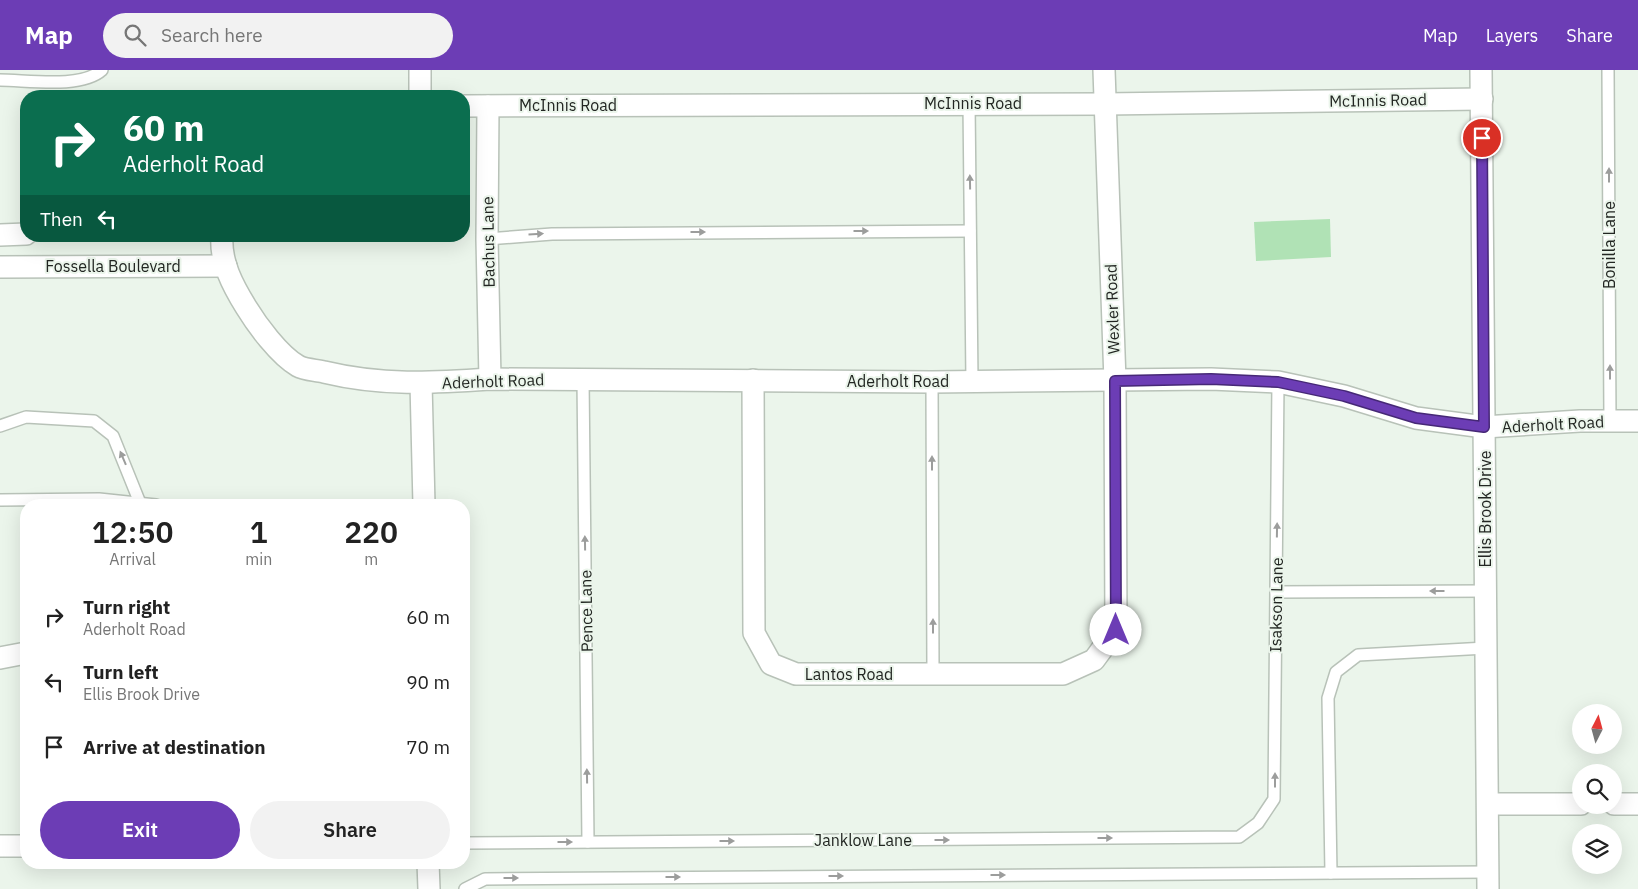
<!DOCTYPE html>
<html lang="en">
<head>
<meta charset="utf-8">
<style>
  :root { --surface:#fff; --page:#f2f2f2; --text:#222; --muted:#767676; --accent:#6c3db5 }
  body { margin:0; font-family:"IBM Plex Sans",sans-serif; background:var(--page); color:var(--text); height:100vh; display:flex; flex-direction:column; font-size:19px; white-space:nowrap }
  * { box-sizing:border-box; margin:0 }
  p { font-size:16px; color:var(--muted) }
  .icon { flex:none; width:28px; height:28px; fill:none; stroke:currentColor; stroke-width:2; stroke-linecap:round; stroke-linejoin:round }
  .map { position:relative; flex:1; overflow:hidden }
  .details { position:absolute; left:20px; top:429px; width:450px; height:370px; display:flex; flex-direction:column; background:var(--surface); border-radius:20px; box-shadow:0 5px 20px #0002 }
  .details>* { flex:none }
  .banner { position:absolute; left:20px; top:20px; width:450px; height:152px; border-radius:20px; box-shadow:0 5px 20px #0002; background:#0b6e4f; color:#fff; overflow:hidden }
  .needle { width:32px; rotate:6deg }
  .controls { position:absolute; left:1572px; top:634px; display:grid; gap:10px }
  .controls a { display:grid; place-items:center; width:50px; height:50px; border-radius:50%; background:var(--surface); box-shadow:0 5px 20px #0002; font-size:25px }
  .pin { position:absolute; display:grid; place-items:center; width:42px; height:42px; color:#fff; margin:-21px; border:2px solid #fff; border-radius:50%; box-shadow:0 1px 5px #0007 }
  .me { position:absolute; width:55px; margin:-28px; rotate:0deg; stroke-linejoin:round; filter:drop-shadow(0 0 4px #0008) }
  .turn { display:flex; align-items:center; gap:18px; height:105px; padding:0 20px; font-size:22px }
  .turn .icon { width:65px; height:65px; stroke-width:2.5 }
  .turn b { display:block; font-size:35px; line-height:42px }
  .then { display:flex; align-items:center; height:48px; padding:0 20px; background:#0003; gap:10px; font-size:19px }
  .eta { display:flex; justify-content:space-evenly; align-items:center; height:85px; text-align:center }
  .eta b { font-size:30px; font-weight:600; line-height:35px }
  .button { display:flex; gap:10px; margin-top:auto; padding:10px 20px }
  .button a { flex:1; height:58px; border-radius:30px; background:var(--accent); color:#fff; font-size:20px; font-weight:600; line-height:58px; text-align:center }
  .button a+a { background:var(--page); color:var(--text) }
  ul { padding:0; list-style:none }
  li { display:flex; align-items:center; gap:15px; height:65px; padding:0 20px }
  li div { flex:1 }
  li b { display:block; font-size:19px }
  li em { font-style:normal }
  header { display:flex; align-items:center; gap:30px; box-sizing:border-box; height:70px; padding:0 25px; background:var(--accent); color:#fff }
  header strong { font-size:24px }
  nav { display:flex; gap:28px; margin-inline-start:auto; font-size:18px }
  .search { width:350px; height:45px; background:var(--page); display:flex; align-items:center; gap:12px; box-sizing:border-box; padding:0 18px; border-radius:28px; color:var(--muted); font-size:19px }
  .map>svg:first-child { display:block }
  .green { fill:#b0e2b5 }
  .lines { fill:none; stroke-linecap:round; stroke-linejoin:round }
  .service-casing { stroke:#b8c2b8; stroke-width:14 }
  .minor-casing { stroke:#b8c2b8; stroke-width:24 }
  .service { stroke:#fff; stroke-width:11 }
  .minor { stroke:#fff; stroke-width:21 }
  .oneway { fill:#9c9d9c }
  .route-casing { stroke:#462876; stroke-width:12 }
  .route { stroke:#6c3db5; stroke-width:9 }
  .labels { text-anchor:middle; stroke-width:4; stroke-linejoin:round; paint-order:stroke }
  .street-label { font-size:16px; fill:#222622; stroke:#ebf5eb }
</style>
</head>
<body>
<header>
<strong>Map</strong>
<div class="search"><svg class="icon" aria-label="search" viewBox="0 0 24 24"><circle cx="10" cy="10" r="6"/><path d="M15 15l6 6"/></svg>Search here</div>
<nav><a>Map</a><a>Layers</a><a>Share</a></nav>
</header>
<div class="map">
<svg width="1638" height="819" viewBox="0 0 1638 819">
  <rect width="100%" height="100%" fill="#ebf5eb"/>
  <!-- green -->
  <polygon class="green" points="1330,149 1331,187 1256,191 1254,152"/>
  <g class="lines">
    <!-- service casing -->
    <g class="service-casing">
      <g id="service">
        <polyline points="1608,0 1610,351"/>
        <path d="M0 10C27 10 81 19 102 0"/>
        <polyline points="969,33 972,311"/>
        <polyline points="487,169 552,164 970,161"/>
        <polyline points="583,309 588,772"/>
        <polyline points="932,312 933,604"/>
        <polyline points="0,356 26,347 94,351 113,366 140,433"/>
        <polyline points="0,430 99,429 156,435"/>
        <polyline points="1276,522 1486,521"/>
        <polyline points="464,773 1239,767 1258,753 1274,729 1278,312"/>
        <polyline points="1331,803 1328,628 1336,602 1358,585 1486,578"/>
        <polyline points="465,819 485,809 1488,802"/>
      </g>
    </g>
    <!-- minor casing -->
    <g class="minor-casing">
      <g id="minor">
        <polyline points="420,0 420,26"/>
        <polyline points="1481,0 1488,819"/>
        <polyline points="464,36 1105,34 1482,29"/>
        <polyline points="488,36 487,169 490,309"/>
        <polyline points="0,165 26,164"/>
        <path d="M222 166C220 192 233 216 246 237 257 255 279 285 298 296 305 300 317 300 324 302 382 316 432 313 490 309L932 312 1211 309 1278 312 1344 326 1416 348 1484 357 1580 351H1638"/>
        <polyline points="0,197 226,196"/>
        <polyline points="753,310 754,563 771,594 796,604 1063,604 1094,590 1116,560 1115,311 1104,0"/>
        <polyline points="421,313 424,435"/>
        <polyline points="0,588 26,583"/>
        <polyline points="1488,734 1581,734"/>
        <polyline points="1614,734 1638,734"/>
        <polyline points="0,776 26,776"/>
        <polyline points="428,792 429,819"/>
      </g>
    </g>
    <!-- service -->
    <use href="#service" class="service"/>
    <!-- minor -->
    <use href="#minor" class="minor"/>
  </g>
  <!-- one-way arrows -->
  <defs><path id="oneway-solid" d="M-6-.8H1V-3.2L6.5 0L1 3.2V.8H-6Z" transform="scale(1.25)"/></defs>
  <g class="oneway">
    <use href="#oneway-solid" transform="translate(1609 105) rotate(-90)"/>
    <use href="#oneway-solid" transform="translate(970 112) rotate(-91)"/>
    <use href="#oneway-solid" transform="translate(861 161)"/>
    <use href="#oneway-solid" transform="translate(698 162)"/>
    <use href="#oneway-solid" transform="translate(536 164) rotate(-3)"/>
    <use href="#oneway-solid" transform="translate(1610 302) rotate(-90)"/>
    <use href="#oneway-solid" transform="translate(123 388) rotate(-113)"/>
    <use href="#oneway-solid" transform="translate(932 393) rotate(-90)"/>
    <use href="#oneway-solid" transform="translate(1277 460) rotate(-89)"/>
    <use href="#oneway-solid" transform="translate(585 473) rotate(-91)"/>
    <use href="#oneway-solid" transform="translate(1437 521) rotate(180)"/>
    <use href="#oneway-solid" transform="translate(933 556) rotate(-90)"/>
    <use href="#oneway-solid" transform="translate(587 706) rotate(-91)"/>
    <use href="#oneway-solid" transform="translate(1275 710) rotate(-90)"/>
    <use href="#oneway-solid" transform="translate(1105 768)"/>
    <use href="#oneway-solid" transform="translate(942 770)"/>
    <use href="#oneway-solid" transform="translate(727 771)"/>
    <use href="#oneway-solid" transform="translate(565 772)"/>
    <use href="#oneway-solid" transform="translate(998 805)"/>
    <use href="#oneway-solid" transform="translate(836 806)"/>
    <use href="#oneway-solid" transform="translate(673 807)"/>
    <use href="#oneway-solid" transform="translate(511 808)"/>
  </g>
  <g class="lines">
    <!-- route casing -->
    <g class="route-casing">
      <polyline id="route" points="1116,560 1115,311 1211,309 1278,312 1344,326 1416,348 1484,357 1482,68"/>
    </g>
    <!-- route -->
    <use href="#route" class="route"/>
  </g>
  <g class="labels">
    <!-- street labels -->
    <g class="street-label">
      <text transform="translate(1378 30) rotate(-1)" y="6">McInnis Road</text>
      <text x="973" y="39">McInnis Road</text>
      <text x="568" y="41">McInnis Road</text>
      <text transform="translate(488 172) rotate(-91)" y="6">Bachus Lane</text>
      <text transform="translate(1609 175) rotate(-90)" y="6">Bonilla Lane</text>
      <text x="113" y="202">Fossella Boulevard</text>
      <text transform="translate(1112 239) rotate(-92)" y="6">Wexler Road</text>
      <text transform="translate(493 311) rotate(-2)" y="6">Aderholt Road</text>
      <text x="898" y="317">Aderholt Road</text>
      <text transform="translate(1553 354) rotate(-3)" y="6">Aderholt Road</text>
      <text transform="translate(1485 439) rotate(-90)" y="6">Ellis Brook Drive</text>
      <text transform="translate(1276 535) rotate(-89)" y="6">Isakson Lane</text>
      <text transform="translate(586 541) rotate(-91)" y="6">Pence Lane</text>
      <text x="849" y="610">Lantos Road</text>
      <text x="863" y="776">Janklow Lane</text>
    </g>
  </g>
</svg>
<div class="controls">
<a><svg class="needle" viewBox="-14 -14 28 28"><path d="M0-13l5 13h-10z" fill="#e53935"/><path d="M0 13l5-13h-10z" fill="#767676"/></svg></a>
<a><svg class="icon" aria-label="search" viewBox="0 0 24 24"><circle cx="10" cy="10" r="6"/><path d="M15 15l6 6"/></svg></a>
<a><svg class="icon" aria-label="layers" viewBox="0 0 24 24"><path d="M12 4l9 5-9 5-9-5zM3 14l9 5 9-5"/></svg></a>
</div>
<div class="pin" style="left:1482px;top:68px;background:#d93025"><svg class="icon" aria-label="arrive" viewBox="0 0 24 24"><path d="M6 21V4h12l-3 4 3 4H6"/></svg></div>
<svg class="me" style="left:1116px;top:560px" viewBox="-20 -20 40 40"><circle r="19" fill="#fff"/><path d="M0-13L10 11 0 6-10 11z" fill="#6c3db5"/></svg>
<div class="banner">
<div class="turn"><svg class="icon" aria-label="right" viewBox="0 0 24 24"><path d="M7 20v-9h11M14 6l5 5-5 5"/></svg><div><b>60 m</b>Aderholt Road</div></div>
<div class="then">Then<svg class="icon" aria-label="left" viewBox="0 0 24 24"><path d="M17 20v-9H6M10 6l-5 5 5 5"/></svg></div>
</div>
<section class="details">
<div class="eta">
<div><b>12:50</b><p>Arrival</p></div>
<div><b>1</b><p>min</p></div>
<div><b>220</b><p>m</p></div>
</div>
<ul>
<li><svg class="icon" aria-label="right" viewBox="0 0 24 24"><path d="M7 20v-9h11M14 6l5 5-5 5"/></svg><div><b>Turn right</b><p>Aderholt Road</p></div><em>60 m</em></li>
<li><svg class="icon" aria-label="left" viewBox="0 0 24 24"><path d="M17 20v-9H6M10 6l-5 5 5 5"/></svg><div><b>Turn left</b><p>Ellis Brook Drive</p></div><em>90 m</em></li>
<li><svg class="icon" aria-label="arrive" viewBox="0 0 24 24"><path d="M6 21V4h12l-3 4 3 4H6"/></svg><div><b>Arrive at destination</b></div><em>70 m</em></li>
</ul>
<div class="button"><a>Exit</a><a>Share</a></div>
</section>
</div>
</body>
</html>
